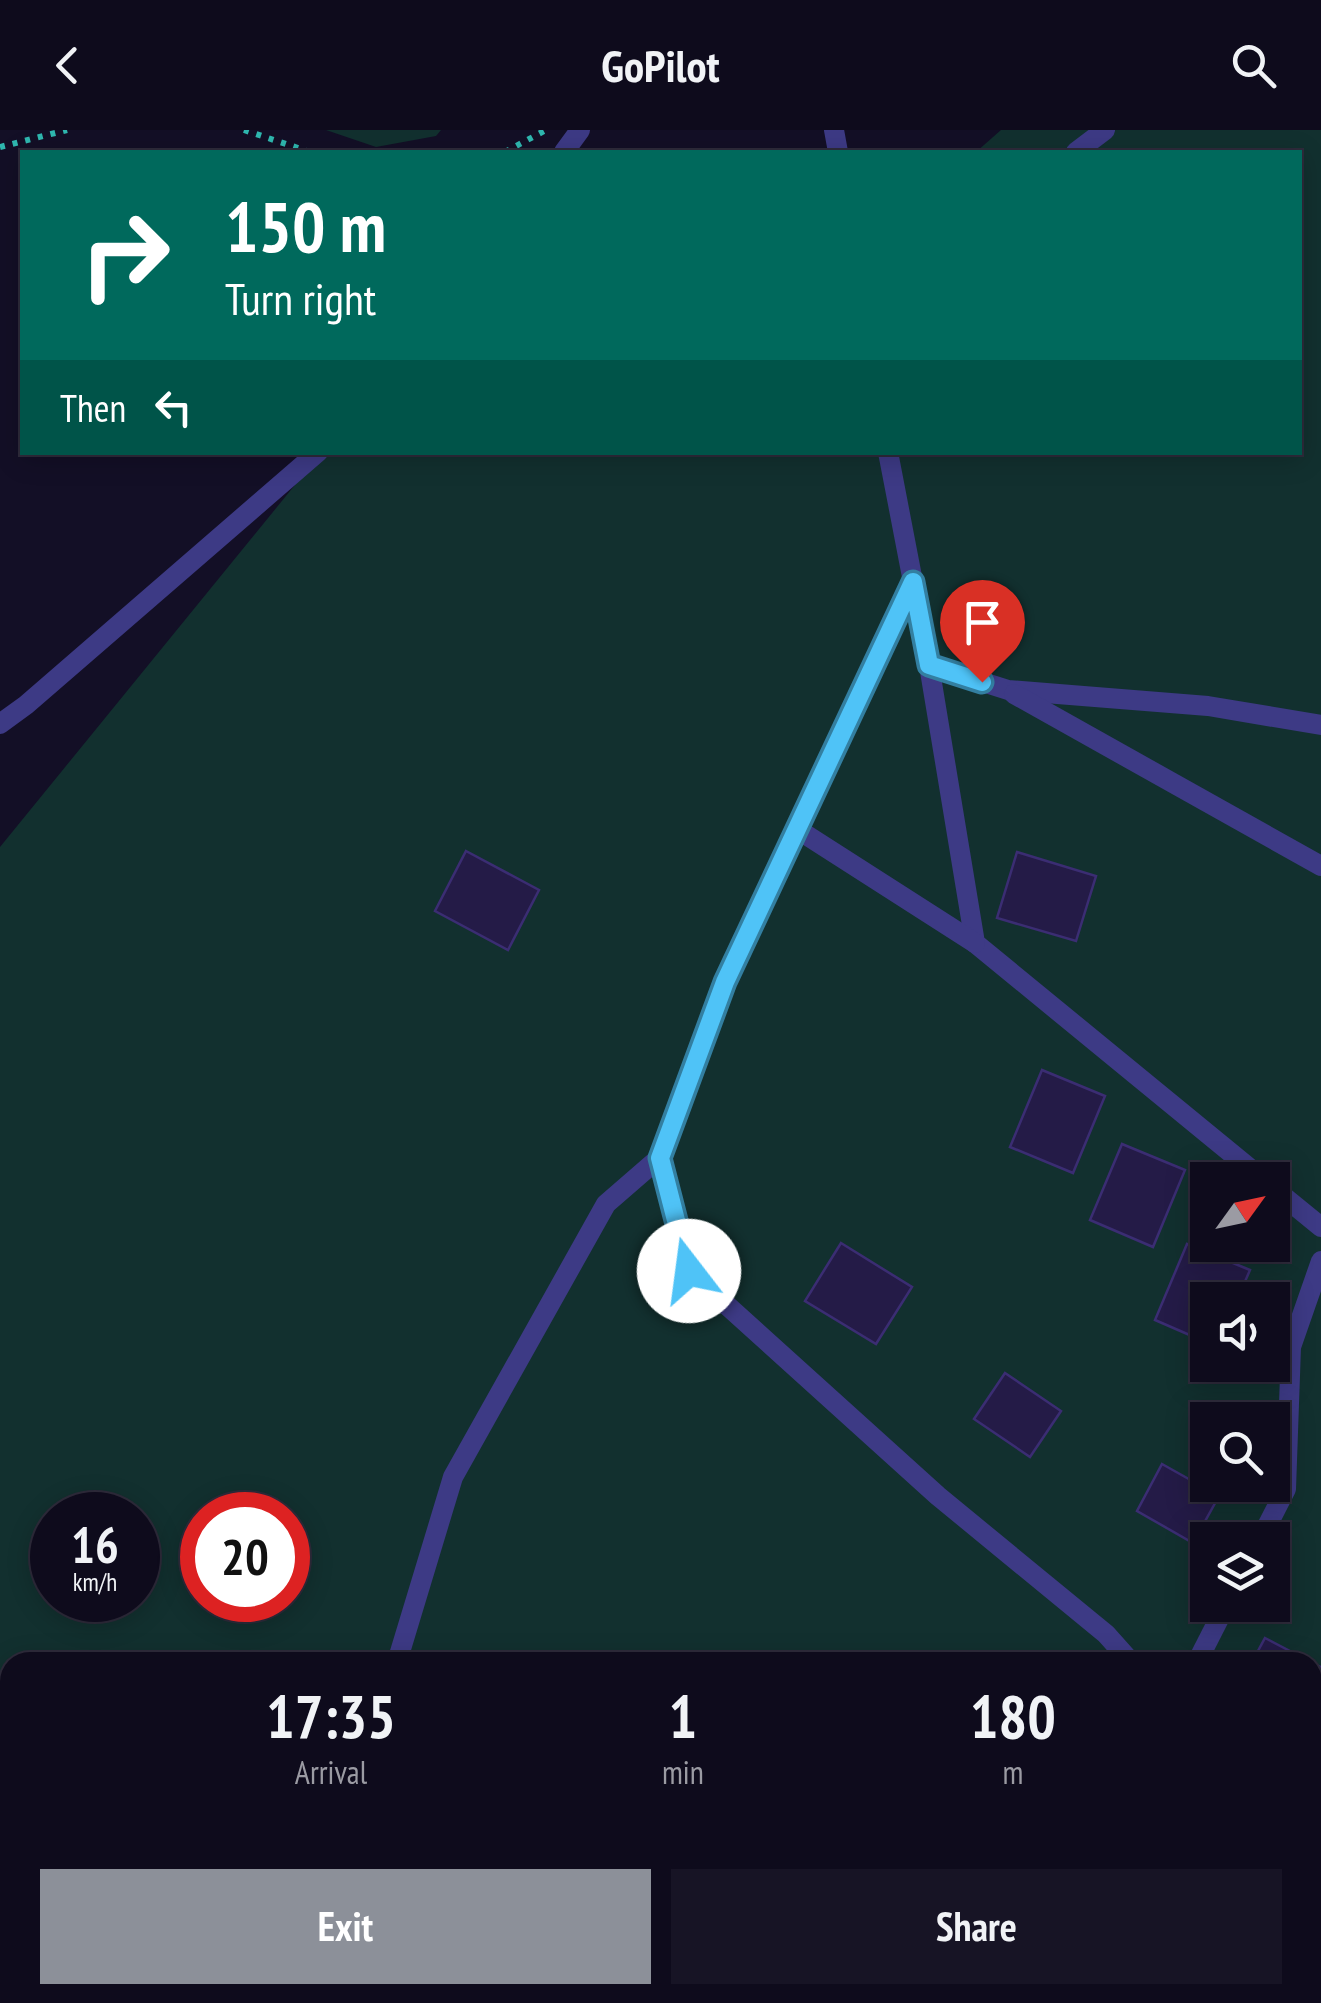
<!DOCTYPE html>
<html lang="en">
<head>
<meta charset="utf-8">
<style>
  :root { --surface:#0e0b1c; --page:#171425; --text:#f1f3f6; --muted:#9b9ba3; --line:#2e2b3b; --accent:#8c9099 }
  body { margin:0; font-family:"PT Sans Narrow",sans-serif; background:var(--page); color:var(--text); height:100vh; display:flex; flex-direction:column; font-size:38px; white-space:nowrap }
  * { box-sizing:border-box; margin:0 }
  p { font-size:32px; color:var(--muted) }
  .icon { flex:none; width:55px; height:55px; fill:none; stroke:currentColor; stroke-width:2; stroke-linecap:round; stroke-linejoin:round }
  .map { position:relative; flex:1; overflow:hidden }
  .sheet { position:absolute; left:0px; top:1522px; width:1322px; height:352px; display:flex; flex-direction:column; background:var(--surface); border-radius:30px 30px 0 0; box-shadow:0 5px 25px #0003,0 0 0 2px var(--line) }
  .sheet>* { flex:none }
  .top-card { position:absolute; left:20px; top:20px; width:1282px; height:305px; border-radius:0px; box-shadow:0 5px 25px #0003,0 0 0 2px var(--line); background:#00695c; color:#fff; overflow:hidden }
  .needle { width:65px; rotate:57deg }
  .controls { position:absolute; left:1190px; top:1032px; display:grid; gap:20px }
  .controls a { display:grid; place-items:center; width:100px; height:100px; border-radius:0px; background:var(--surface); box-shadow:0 5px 25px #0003,0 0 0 2px var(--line); font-size:50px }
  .speed { position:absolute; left:30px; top:1362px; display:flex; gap:20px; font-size:50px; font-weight:700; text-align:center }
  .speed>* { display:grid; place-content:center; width:130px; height:130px; border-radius:50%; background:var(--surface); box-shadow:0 5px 25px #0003,0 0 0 2px var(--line); line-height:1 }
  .speed small { font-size:25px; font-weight:400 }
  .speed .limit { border:15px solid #d22; background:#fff; color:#111 }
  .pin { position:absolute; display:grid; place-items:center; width:85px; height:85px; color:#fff; margin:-102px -42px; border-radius:50% 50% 50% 0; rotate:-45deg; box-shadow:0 0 10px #0007 }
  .pin .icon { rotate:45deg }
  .me { position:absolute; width:110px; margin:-55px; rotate:345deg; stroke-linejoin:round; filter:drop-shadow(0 0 8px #0008) }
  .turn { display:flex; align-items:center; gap:35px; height:210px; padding:0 40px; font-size:45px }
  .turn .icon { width:130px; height:130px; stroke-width:2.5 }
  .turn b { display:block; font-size:70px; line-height:85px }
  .then { display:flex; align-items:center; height:95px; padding:0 40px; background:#0003; gap:20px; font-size:38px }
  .eta { display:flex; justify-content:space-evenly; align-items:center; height:170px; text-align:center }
  .eta b { font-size:60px; font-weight:700; line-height:70px }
  .action { display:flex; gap:20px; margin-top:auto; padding:20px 40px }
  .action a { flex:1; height:115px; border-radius:0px; background:var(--accent); color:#fff; font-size:40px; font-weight:700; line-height:115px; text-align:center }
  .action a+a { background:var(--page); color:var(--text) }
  header { display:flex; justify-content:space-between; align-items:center; height:130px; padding:0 40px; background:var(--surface); font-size:45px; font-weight:700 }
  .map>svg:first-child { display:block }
  .green { fill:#12302f; fill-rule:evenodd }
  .building { fill:#241b47; stroke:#3b2d73; stroke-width:2.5 }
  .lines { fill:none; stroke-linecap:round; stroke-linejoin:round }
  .path { stroke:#2fb8b0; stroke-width:6; stroke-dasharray:5 8; stroke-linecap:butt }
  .lane { stroke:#3d3a85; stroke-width:20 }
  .route-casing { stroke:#337fa1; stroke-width:25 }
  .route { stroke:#4fc3f7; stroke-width:18 }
</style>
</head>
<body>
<header><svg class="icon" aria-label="back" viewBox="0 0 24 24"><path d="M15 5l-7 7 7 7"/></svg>GoPilot<svg class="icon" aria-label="search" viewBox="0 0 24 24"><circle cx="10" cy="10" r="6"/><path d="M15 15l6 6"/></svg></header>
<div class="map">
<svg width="1321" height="1873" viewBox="0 0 1321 1873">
  <rect width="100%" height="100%" fill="#130f26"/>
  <!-- green -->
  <g class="green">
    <polygon points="326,0 441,0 436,6 376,17"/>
    <path d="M1001 0H1321V1873H0V717L321 323 1300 322V22H976ZM1208 1050H1272V1115H1208ZM1208 1170H1272V1235H1208ZM1208 1290H1272V1355H1208ZM52 1385H138V1470H52ZM202 1385H288V1470H202ZM1208 1410H1272V1475H1208ZM10 1532H1312V1865H10Z"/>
  </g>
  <!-- building -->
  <g class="building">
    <polygon points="466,721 539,760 508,820 435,781"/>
    <polygon points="1017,722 1096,746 1076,811 997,788"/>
    <polygon points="1042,940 1105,966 1073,1043 1010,1017"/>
    <polygon points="1122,1014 1185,1040 1153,1117 1090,1090"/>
    <polygon points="841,1113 912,1157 876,1214 805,1171"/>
    <polygon points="1187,1114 1250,1140 1237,1170 1208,1170 1208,1213 1155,1190"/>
    <polygon points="1005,1243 1061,1281 1030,1327 974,1289"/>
    <polygon points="1162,1334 1219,1366 1193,1413 1137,1381"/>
    <polygon points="1265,1508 1311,1532 1252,1532"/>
    <polygon points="1312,1533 1321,1537 1321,1580 1312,1596"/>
    <polygon points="1312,1796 1321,1798 1321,1869 1306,1865 1312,1865"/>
  </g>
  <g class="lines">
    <!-- path -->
    <g class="path">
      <polyline points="244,0 310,22"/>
      <polyline points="0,17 67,0"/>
      <polyline points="505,22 544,1"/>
    </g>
    <!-- lane -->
    <g class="lane">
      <polyline points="834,0 838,22"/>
      <polyline points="564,22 580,0"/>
      <polyline points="1076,22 1105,0"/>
      <polyline points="888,322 929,535 975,813 1264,1050"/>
      <polyline points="913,452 725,852 659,1028 689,1141 938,1366 1106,1504 1131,1532"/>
      <polyline points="929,535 1008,560 1208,576 1321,595"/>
      <polyline points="1014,564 1321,736"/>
      <polyline points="0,594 26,575 318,322"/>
      <polyline points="797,699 975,813"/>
      <polyline points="1272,1057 1321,1097"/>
      <polyline points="1260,1410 1286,1359 1291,1217 1321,1131"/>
      <polyline points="397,1532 453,1347 606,1074 659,1028"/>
      <polyline points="1197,1532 1226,1475"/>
      <polyline points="1312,1664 1321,1667"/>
      <polyline points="383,1873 385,1865"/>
      <polyline points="1117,1873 1119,1865"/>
    </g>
  </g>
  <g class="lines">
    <!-- route casing -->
    <g class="route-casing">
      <polyline id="route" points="689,1141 660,1028 725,852 913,452 929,535 982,552"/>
    </g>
    <!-- route -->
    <use href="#route" class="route"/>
  </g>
</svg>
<div class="controls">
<a><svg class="needle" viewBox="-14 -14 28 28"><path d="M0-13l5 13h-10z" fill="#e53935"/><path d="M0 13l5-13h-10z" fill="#9b9ba3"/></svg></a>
<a><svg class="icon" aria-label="sound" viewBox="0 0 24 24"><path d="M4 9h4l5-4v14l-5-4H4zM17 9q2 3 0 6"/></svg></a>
<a><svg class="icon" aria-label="search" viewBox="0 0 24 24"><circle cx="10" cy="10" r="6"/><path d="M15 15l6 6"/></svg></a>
<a><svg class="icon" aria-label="layers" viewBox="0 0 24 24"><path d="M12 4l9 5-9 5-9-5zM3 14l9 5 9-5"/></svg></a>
</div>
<div class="speed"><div>16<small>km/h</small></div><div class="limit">20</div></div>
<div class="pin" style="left:982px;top:552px;background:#d93025"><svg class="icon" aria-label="arrive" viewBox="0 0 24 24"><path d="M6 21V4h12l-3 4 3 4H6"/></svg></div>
<svg class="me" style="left:689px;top:1141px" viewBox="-20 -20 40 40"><circle r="19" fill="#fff"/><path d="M0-13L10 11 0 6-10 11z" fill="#4fc3f7"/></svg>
<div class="top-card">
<div class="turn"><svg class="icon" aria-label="right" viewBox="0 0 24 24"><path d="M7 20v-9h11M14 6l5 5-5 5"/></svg><div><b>150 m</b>Turn right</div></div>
<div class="then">Then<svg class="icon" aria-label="left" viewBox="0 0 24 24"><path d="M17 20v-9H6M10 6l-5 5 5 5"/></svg></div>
</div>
<section class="sheet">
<div class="eta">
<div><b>17:35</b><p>Arrival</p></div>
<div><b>1</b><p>min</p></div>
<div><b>180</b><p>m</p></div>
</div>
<div class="action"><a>Exit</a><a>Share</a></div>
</section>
</div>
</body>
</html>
